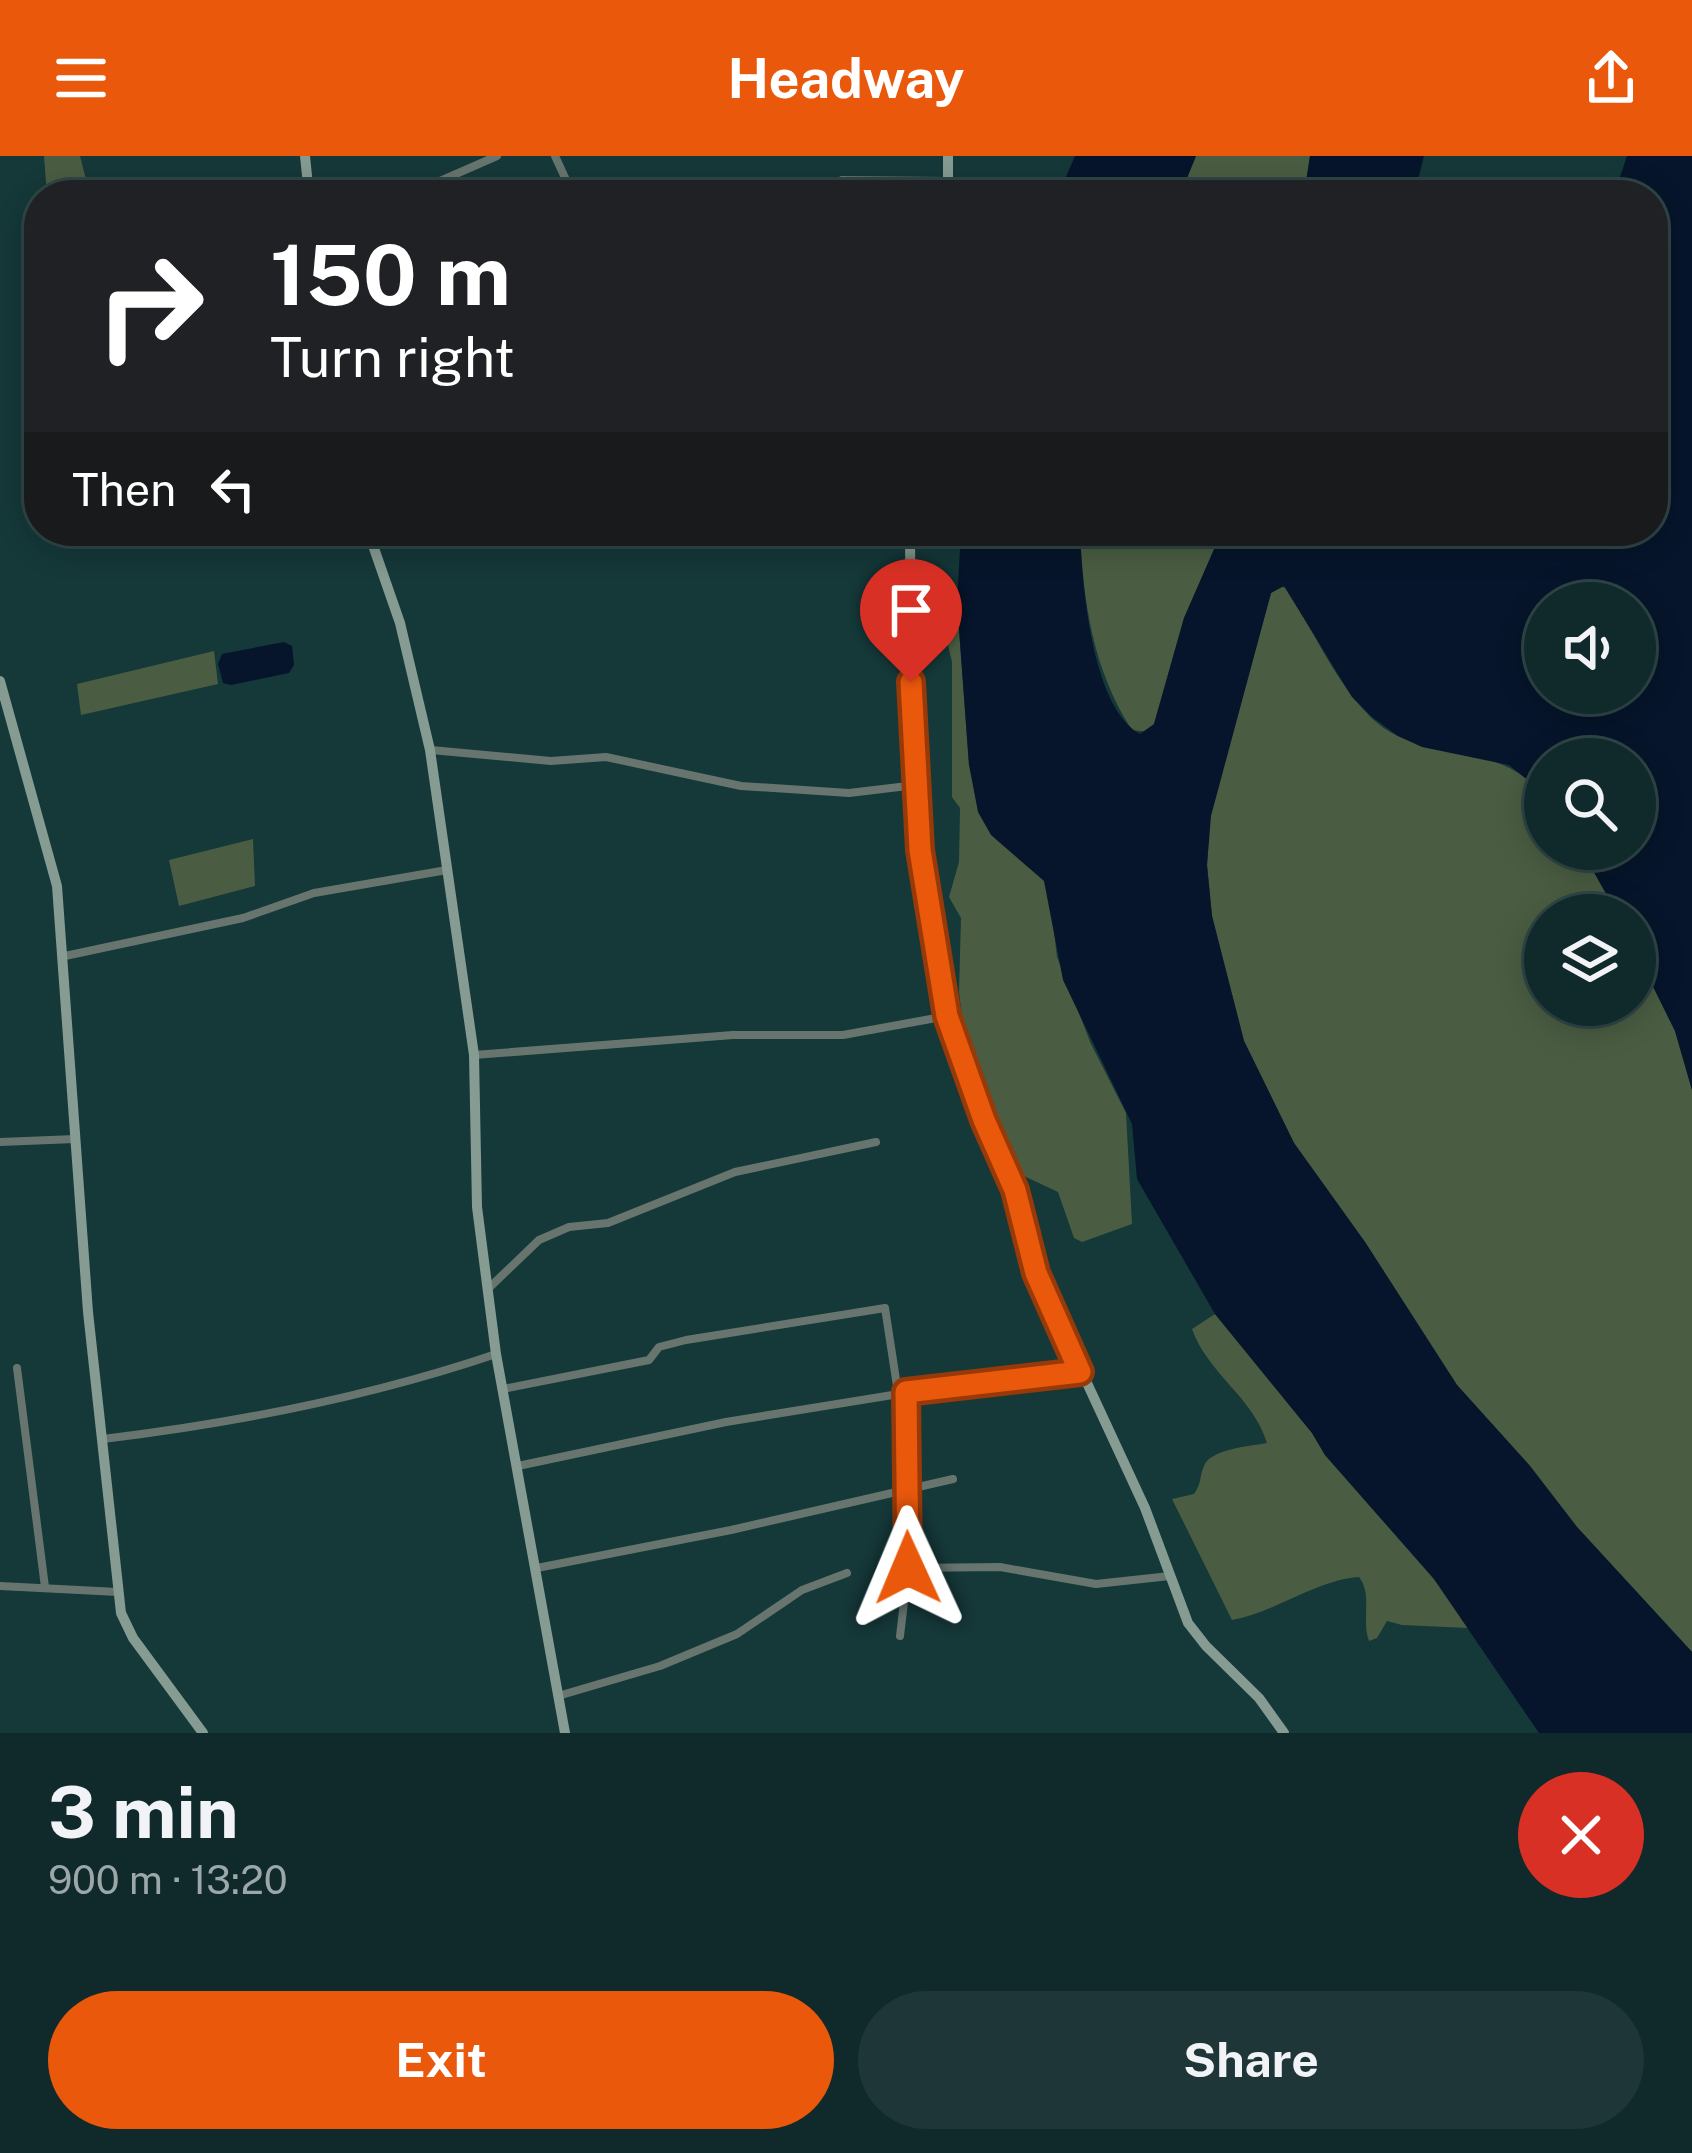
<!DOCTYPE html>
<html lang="en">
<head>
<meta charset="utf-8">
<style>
  :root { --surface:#102a2b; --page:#1e3637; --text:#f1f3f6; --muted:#9ca7a9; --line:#304647; --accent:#ea580c }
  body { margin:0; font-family:"Public Sans",sans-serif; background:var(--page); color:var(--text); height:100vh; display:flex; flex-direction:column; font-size:45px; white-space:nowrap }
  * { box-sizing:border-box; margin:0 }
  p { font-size:39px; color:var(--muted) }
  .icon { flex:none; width:66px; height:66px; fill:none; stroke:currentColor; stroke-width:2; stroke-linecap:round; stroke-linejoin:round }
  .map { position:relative; height:1577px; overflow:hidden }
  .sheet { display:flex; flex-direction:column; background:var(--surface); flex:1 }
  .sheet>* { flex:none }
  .guide { position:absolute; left:24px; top:24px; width:1644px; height:366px; border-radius:48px; box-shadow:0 6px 30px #0003,0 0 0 3px var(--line); background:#202124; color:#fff; overflow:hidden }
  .tools { position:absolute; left:1524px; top:426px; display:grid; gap:24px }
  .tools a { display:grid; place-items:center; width:132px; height:132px; border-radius:50%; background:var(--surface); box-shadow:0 6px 30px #0003,0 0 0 3px var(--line); font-size:60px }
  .pin { position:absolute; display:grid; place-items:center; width:102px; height:102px; color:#fff; margin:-123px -51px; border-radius:50% 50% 50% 0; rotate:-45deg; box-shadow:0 0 12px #0007 }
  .pin .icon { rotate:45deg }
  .me { position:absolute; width:132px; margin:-66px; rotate:359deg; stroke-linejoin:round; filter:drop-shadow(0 0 9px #0008) }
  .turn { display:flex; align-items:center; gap:42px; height:252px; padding:0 48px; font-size:54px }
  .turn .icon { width:156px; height:156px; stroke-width:2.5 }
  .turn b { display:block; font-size:84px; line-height:102px }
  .then { display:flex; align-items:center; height:114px; padding:0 48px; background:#0003; gap:24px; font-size:45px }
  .round { display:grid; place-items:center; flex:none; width:126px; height:126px; border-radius:63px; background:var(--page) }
  .head { display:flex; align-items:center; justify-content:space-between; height:204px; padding:0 48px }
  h1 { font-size:72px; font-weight:700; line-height:90px }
  .action { display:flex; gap:24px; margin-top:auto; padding:24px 48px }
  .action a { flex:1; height:138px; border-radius:72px; background:var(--accent); color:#fff; font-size:48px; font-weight:700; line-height:138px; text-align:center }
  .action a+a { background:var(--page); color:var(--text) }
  header { display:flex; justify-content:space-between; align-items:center; height:156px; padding:0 48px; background:var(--accent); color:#fff; font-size:54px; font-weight:700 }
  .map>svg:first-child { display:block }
  .green { fill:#4a5d42 }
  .water { fill:#06152b; fill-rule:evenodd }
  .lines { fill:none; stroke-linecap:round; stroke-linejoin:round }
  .street { stroke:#68756f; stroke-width:8 }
  .secondary { stroke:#869b92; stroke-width:10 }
  .route-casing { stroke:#983908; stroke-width:30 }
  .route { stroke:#ea580c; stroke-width:21 }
</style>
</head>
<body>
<header><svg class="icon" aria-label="menu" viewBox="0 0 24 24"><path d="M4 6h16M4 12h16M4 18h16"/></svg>Headway<svg class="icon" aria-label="share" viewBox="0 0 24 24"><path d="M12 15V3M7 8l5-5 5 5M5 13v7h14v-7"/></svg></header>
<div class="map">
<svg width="1692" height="1577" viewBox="0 0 1692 1577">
  <rect width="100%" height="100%" fill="#153839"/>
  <!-- green -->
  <g class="green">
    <polygon points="44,0 80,0 90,39 47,39"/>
    <polygon points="1196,0 1310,0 1304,39 1180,39"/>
    <path d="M1080 375H1222L1184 462 1154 568 1148 576 1132 574C1093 514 1083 446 1080 375Z"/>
    <path d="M1279 430 1289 433C1315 478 1350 560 1400 581 1456 604 1496 590 1545 638V693H1581L1618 759H1545V849H1635V794L1675 875 1692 934V1496L1577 1371 1530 1310 1457 1229 1365 1086 1294 987 1244 885 1212 760 1207 709 1210 660 1271 437Z"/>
    <polygon points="957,446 969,609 1044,725 1050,742 1057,801 1091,888 1126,957 1132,1068 1082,1086 1074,1082 1058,1036 1026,1021 1013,1008 984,950 965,886 959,836 961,762 949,741 959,706 960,652 952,641 952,506 942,464 943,454"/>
    <polygon points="214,495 218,528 81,559 77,528"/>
    <polygon points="253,683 255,730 179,750 169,704"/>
    <path d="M1215 1158 1312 1277 1325 1299 1434 1423 1468 1472 1402 1469 1387 1465 1377 1482 1369 1485C1361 1464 1373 1439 1359 1421 1316 1424 1276 1456 1232 1464L1172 1343 1194 1338C1202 1327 1199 1321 1204 1310 1210 1293 1251 1290 1267 1287 1253 1241 1208 1218 1192 1173Z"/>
  </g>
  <!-- water -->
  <g class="water">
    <polygon points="1075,0 1196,0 1180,39 1058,39"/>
    <polygon points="1310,0 1424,0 1414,39 1304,39"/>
    <path d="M1627 0H1692V934L1675 875 1635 794V759H1618L1581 693H1635V603H1545V638L1509 609 1422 591 1398 580 1372 561 1352 541 1284 430 1271 437 1211 660 1207 709 1212 760 1244 885 1294 987 1365 1086 1457 1229 1530 1310 1577 1371 1692 1496V1577H1539L1434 1423 1325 1299 1312 1277 1215 1158 1137 1023 1132 968 1063 824 1044 725 991 679 978 656 969 609 957 446 961 375H1080C1082 426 1091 551 1140 578L1154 568 1184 462 1222 375H1653V39H1614ZM1635 447V537H1545V447Z"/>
    <polygon points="284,486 292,490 294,509 289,517 231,529 223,527 218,508 222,498"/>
  </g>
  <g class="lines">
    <!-- street -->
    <g class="street">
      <polyline points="555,0 573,39"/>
      <polyline points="842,24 948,25"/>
      <polyline points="408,39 497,0"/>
      <polyline points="431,594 551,605 606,601 741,630 849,637 916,629"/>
      <polyline points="65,800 243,762 314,737 447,714"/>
      <polyline points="474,899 733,879 843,879 947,860"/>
      <polyline points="0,986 75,983"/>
      <polyline points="491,1130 539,1084 569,1071 608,1067 735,1016 876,986"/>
      <polyline points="17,1212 45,1431"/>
      <polyline points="503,1233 649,1204 659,1191 686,1184 885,1152 897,1230 906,1236"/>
      <path d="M103 1283C236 1267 369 1241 496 1198"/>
      <polyline points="518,1310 726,1266 905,1237"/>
      <polyline points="537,1412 731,1374 953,1323"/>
      <polyline points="908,1412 906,1236 1080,1216"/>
      <polyline points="0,1430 118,1436"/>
      <polyline points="900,1480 908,1412 1000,1411 1096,1428 1170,1420"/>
      <polyline points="558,1540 660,1510 737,1478 802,1434 847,1417"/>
    </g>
    <!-- secondary -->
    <g class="secondary">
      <polyline points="305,0 309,39"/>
      <polyline points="948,0 948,39"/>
      <polyline points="368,375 400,467 430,594 474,899 477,1051 496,1198 565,1577"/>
      <polyline points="910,375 911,526 920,694 947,860 984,964 1015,1034 1036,1117 1145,1352 1188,1467 1206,1490 1259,1542 1284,1577"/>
      <polyline points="0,525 57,730 88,1156 121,1457 133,1482 203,1577"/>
    </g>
  </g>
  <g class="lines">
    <!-- route casing -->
    <g class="route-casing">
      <polyline id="route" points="908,1412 906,1236 1080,1216 1036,1117 1015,1034 984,964 947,860 920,694 911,526"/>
    </g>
    <!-- route -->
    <use href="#route" class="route"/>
  </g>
</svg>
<div class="tools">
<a><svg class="icon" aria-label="sound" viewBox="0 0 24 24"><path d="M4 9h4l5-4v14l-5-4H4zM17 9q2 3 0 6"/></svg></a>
<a><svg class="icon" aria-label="search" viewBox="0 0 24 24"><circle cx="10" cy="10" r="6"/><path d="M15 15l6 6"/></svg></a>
<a><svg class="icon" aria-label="layers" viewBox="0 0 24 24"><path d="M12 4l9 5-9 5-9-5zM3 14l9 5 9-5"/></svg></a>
</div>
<div class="pin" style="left:911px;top:526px;background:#d93025"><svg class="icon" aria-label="arrive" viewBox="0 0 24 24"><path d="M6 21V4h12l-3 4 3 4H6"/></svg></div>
<svg class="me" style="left:908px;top:1412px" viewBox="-20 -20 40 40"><path d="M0-17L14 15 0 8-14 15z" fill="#ea580c" stroke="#fff" stroke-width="4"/></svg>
<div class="guide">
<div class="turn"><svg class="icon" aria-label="right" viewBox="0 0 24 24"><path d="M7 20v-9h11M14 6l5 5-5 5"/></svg><div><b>150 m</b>Turn right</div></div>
<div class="then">Then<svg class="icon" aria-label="left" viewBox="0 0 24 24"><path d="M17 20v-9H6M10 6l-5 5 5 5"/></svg></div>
</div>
</div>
<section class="sheet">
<div class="head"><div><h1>3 min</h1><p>900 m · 13:20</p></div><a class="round" style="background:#d93025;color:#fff"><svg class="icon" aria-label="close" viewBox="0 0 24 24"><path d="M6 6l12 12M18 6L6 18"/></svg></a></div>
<div class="action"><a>Exit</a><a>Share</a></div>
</section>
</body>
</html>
